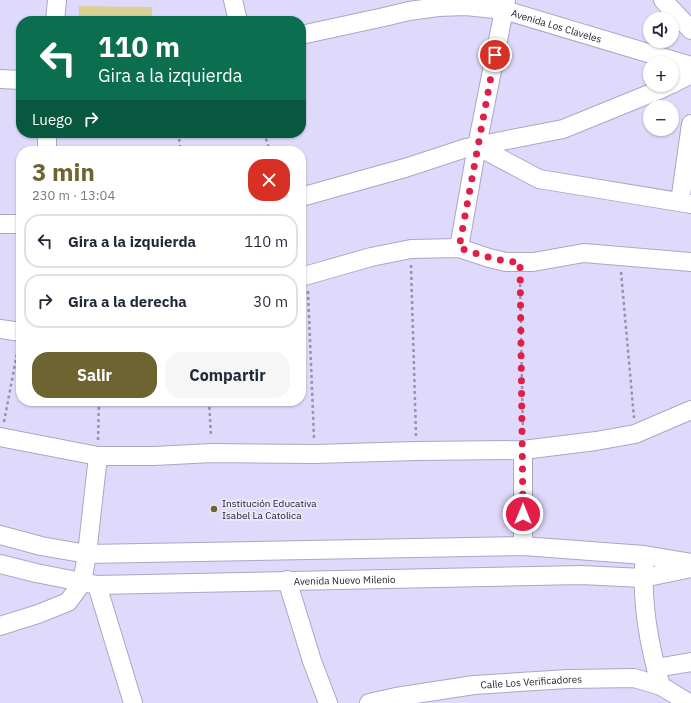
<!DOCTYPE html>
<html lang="es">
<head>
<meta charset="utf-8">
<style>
  :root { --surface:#fff; --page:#f6f6f7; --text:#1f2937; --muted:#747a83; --line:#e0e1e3; --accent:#6d6431 }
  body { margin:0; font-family:"IBM Plex Sans",sans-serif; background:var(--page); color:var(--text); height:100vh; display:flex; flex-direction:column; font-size:15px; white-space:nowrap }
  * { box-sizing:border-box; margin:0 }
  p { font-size:13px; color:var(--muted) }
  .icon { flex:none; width:22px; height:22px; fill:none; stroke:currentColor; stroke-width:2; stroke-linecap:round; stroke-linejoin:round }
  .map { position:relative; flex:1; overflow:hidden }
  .sheet { position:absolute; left:16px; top:146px; width:290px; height:260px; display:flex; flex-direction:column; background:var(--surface); border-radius:16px; box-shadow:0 1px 3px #0004 }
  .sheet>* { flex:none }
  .banner { position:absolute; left:16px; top:16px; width:290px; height:122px; border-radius:16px; box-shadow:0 1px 3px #0004; background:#0b6e4f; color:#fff; overflow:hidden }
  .controls { position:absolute; left:643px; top:12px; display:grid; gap:8px }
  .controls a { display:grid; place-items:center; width:36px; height:36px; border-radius:50%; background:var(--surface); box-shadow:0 1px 3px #0004; font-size:20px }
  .pin { position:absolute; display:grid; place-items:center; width:34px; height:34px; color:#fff; margin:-17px; border:2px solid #fff; border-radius:50%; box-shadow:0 1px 4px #0007 }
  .me { position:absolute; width:44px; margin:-22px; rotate:0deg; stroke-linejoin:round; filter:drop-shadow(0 0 3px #0008) }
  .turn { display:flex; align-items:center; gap:14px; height:84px; padding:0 16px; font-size:18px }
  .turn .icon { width:52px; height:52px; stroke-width:2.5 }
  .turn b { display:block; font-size:28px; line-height:34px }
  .then { display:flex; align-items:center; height:38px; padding:0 16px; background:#0003; gap:8px; font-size:15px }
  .round { display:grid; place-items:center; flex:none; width:42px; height:42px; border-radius:16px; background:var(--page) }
  .summary { display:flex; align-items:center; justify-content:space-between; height:68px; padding:0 16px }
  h1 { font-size:24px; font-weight:700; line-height:30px; color:var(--accent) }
  .button { display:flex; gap:8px; margin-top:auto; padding:8px 16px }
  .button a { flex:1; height:46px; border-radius:16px; background:var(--accent); color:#fff; font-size:16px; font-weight:700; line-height:46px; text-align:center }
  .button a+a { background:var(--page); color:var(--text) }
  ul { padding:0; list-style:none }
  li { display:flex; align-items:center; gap:12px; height:54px; margin:0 8px 6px; padding:0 8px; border:2px solid var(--line); border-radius:16px }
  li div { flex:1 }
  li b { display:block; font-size:15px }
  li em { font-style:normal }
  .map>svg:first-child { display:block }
  .green { fill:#dbd096 }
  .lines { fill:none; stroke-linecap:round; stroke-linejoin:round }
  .minor-casing { stroke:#aba6c6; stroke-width:20 }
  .path { stroke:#9793ac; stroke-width:2.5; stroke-dasharray:3 3; stroke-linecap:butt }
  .minor { stroke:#fff; stroke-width:18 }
  .route { stroke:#e11d48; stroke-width:7; stroke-dasharray:0 12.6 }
  .poi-dot { fill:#6d6431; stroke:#ece9fd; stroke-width:1.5 }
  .labels { text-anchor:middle; stroke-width:3.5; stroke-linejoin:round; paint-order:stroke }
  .street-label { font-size:10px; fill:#23212d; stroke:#ece9fd }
  .poi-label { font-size:10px; fill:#23212d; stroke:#ece9fd; text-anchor:start }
</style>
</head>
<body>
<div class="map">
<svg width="691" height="703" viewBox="0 0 691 703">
  <rect width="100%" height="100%" fill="#dfdafb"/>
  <!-- green -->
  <polygon class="green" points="79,6 152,7 152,21 79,21"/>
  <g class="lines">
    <!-- minor casing -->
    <g class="minor-casing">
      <g id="minor">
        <polyline points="233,0 238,21"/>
        <polyline points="663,0 691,30"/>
        <polyline points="55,21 57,0"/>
        <path id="s1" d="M301 35 384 17 409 11 438 7 466 6 504 10 691 66"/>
        <polyline points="0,79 21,80"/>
        <polyline points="672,84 691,74"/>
        <polyline points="477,146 539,179 691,204"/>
        <polyline points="47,151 47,133"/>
        <polyline points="301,197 405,168 466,148 563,129 659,90 669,85"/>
        <polyline points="680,202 691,124"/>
        <polyline points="0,224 21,224"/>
        <polyline points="459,248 477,146 506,0"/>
        <polyline points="301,277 371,257 411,249 459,248 489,258 506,262 533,262 584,253 691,262"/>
        <polyline points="0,329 21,332"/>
        <polyline points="0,437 98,456 154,456 212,453 315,454 417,451 523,450 596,441 635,434 691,410"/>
        <polyline points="0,535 41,546 87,554 523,546 644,555 691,563"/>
        <polyline points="523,546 523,450"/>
        <path id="s2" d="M0 564 36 573 97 585 581 575 643 578 691 568"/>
        <path d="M644 566C642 607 649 646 661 686"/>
        <polyline points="287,580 312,661 328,703"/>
        <polyline points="97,585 133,703"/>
        <polyline points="0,626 38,614 68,602 82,583 87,554 98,456"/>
        <polyline points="656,668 691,662"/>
        <path id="s3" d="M369 703 396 697 474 685 568 679 634 678 661 686 689 703"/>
      </g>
    </g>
    <!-- path -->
    <g class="path">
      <polyline points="178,133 181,151"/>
      <polyline points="264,133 270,151"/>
      <polyline points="411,265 416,436"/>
      <polyline points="621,272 634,418"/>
      <polyline points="520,278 523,435"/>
      <polyline points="308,291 314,438"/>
      <polyline points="209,401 211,436"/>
      <polyline points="4,422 18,348"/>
      <polyline points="98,440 99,401"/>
    </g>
    <!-- minor -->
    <use href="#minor" class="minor"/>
  </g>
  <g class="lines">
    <!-- route -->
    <path class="route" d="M495 55 459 248C479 254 498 262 520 262L523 514"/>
  </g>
  <!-- markers -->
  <circle class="poi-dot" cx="214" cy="509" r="4"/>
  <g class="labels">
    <!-- street labels -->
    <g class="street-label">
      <text dy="4" stroke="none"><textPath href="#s1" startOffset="261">Avenida Los Claveles</textPath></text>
      <text dy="4" stroke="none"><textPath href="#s2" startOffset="347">Avenida Nuevo Milenio</textPath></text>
      <text dy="4" stroke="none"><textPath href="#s3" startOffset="164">Calle Los Verificadores</textPath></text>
    </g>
    <!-- poi labels -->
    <g class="poi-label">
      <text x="222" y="507">Institución Educativa<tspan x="222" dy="12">Isabel La Catolica</tspan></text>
    </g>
  </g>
</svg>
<div class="controls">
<a><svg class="icon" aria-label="sound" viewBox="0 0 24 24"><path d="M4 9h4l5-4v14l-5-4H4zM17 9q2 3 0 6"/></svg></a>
<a>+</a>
<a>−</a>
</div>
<div class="pin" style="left:495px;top:55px;background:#d93025"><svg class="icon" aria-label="arrive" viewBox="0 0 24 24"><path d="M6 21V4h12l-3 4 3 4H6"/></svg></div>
<svg class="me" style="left:523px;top:514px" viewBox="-20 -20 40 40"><circle r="17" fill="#e11d48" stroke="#fff" stroke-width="3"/><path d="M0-11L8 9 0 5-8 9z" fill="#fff"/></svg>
<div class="banner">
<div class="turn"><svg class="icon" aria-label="left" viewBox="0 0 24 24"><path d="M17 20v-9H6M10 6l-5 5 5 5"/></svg><div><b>110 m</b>Gira a la izquierda</div></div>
<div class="then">Luego<svg class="icon" aria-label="right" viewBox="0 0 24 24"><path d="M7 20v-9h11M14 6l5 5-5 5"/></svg></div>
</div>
<section class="sheet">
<div class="summary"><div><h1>3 min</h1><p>230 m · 13:04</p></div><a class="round" style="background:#d93025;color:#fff"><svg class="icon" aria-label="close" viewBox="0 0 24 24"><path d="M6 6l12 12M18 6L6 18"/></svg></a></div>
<ul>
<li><svg class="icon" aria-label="left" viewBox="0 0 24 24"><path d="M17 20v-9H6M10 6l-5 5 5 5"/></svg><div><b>Gira a la izquierda</b></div><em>110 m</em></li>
<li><svg class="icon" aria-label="right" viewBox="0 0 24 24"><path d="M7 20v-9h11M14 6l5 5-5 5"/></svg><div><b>Gira a la derecha</b></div><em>30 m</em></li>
</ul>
<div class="button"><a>Salir</a><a>Compartir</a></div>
</section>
</div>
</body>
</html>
